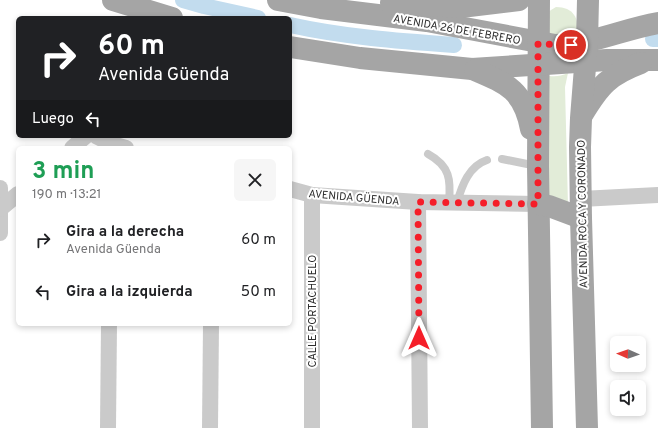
<!DOCTYPE html>
<html lang="es">
<head>
<meta charset="utf-8">
<style>
  :root { --surface:#fff; --page:#f6f6f6; --text:#202124; --muted:#757577 }
  body { margin:0; font-family:Overpass,sans-serif; background:var(--page); color:var(--text); height:100vh; display:flex; flex-direction:column; font-size:15px; white-space:nowrap }
  * { box-sizing:border-box; margin:0 }
  p { font-size:13px; color:var(--muted) }
  .icon { flex:none; width:22px; height:22px; fill:none; stroke:currentColor; stroke-width:2; stroke-linecap:round; stroke-linejoin:round }
  .map { position:relative; flex:1; overflow:hidden }
  .drawer { position:absolute; left:16px; top:146px; width:276px; height:180px; display:flex; flex-direction:column; background:var(--surface); border-radius:6px; box-shadow:0 2px 6px #0003 }
  .drawer>* { flex:none }
  .banner { position:absolute; left:16px; top:16px; width:276px; height:122px; border-radius:6px; box-shadow:0 2px 6px #0003; background:#202124; color:#fff; overflow:hidden }
  .needle { width:26px; rotate:272deg }
  .tools { position:absolute; left:610px; top:336px; display:grid; gap:8px }
  .tools a { display:grid; place-items:center; width:36px; height:36px; border-radius:6px; background:var(--surface); box-shadow:0 2px 6px #0003; font-size:20px }
  .pin { position:absolute; display:grid; place-items:center; width:34px; height:34px; color:#fff; margin:-17px; border:2px solid #fff; border-radius:50%; box-shadow:0 1px 4px #0007 }
  .me { position:absolute; width:44px; margin:-22px; rotate:0deg; stroke-linejoin:round; filter:drop-shadow(0 0 3px #0008) }
  .turn { display:flex; align-items:center; gap:14px; height:84px; padding:0 16px; font-size:18px }
  .turn .icon { width:52px; height:52px; stroke-width:2.5 }
  .turn b { display:block; font-size:28px; line-height:34px }
  .then { display:flex; align-items:center; height:38px; padding:0 16px; background:#0003; gap:8px; font-size:15px }
  .round { display:grid; place-items:center; flex:none; width:42px; height:42px; border-radius:6px; background:var(--page) }
  .headline { display:flex; align-items:center; justify-content:space-between; height:68px; padding:0 16px }
  h1 { font-size:24px; font-weight:700; line-height:30px; color:#1e9e55 }
  ul { padding:0; list-style:none }
  li { display:flex; align-items:center; gap:12px; height:52px; padding:0 16px }
  li div { flex:1 }
  li b { display:block; font-size:15px }
  li em { font-style:normal }
  .map>svg:first-child { display:block }
  .green { fill:#e2ecd8 }
  .lines { fill:none; stroke-linecap:round; stroke-linejoin:round }
  .canal { stroke:#c2dcee; stroke-width:16 }
  .service { stroke:#cacaca; stroke-width:8 }
  .minor { stroke:#cacaca; stroke-width:16 }
  .primary { stroke:#a5a5a5; stroke-width:22 }
  .route { stroke:#f51e29; stroke-width:7; stroke-dasharray:0 12.6 }
  .labels { text-anchor:middle; stroke-width:4; stroke-linejoin:round; paint-order:stroke }
  .street-label { font-size:11px; fill:#2d2d2d; stroke:#fff }
</style>
</head>
<body>
<div class="map">
<svg width="658" height="428" viewBox="0 0 658 428">
  <rect width="100%" height="100%" fill="#fff"/>
  <!-- green -->
  <g class="green">
    <path d="M556 7C573 7 581 19 575 34L550 39 546 14 551 10Z"/>
    <path d="M568 73 565 87 568 206 547 199 544 75C553 77 559 77 568 73Z"/>
  </g>
  <g class="lines">
    <!-- canal -->
    <g class="canal">
      <polyline points="183,0 204,6 258,18"/>
      <path d="M290 25C344 37 399 41 454 45"/>
      <polyline points="653,39 658,39"/>
    </g>
    <!-- service -->
    <g class="service">
      <path d="M428 154C450 166 451 180 449 202"/>
      <polyline points="502,159 537,166"/>
      <path d="M457 203C462 185 469 166 487 160"/>
    </g>
    <!-- minor -->
    <g class="minor">
      <polyline points="96,136 112,144 126,148"/>
      <polyline points="72,148 86,136"/>
      <polyline points="0,188 0,233"/>
      <polyline points="290,189 312,195 418,202 538,204"/>
      <polyline points="581,199 658,195"/>
      <polyline points="418,202 420,428"/>
      <polyline points="0,209 18,194"/>
      <polyline points="108,428 109,324"/>
      <polyline points="210,428 211,324"/>
      <polyline points="312,428 312,195"/>
    </g>
    <!-- primary -->
    <g class="primary">
      <polyline points="113,0 172,18"/>
      <path d="M278 0 321 8 427 21 555 45C591 45 623 29 658 23"/>
      <polyline points="539,0 538,166 542,428"/>
      <polyline points="391,3 461,7 519,0"/>
      <polyline points="290,47 360,58 472,69 607,60 658,60"/>
      <path d="M475 70C508 84 524 91 531 129"/>
      <path d="M582 115C600 85 609 75 641 63"/>
      <polyline points="538,204 549,206 581,218"/>
      <polyline points="587,428 581,218 580,147 581,118 587,42 588,0"/>
    </g>
  </g>
  <g class="lines">
    <!-- route -->
    <polyline class="route" points="419,338 418,202 538,204 538,43 555,45 571,45"/>
  </g>
  <g class="labels">
    <!-- street labels -->
    <g class="street-label">
      <text transform="translate(457 29) rotate(10)" y="4">AVENIDA 26 DE FEBRERO</text>
      <text transform="translate(354 197) rotate(5)" y="4">AVENIDA GÜENDA</text>
      <text transform="translate(582 214) rotate(-91)" y="4">AVENIDA ROCA Y CORONADO</text>
      <text transform="translate(312 311) rotate(-90)" y="4">CALLE PORTACHUELO</text>
    </g>
  </g>
</svg>
<div class="tools">
<a><svg class="needle" viewBox="-14 -14 28 28"><path d="M0-13l5 13h-10z" fill="#e53935"/><path d="M0 13l5-13h-10z" fill="#757577"/></svg></a>
<a><svg class="icon" aria-label="sound" viewBox="0 0 24 24"><path d="M4 9h4l5-4v14l-5-4H4zM17 9q2 3 0 6"/></svg></a>
</div>
<div class="pin" style="left:571px;top:45px;background:#d93025"><svg class="icon" aria-label="arrive" viewBox="0 0 24 24"><path d="M6 21V4h12l-3 4 3 4H6"/></svg></div>
<svg class="me" style="left:419px;top:338px" viewBox="-20 -20 40 40"><path d="M0-17L14 15 0 8-14 15z" fill="#f51e29" stroke="#fff" stroke-width="4"/></svg>
<div class="banner">
<div class="turn"><svg class="icon" aria-label="right" viewBox="0 0 24 24"><path d="M7 20v-9h11M14 6l5 5-5 5"/></svg><div><b>60 m</b>Avenida Güenda</div></div>
<div class="then">Luego<svg class="icon" aria-label="left" viewBox="0 0 24 24"><path d="M17 20v-9H6M10 6l-5 5 5 5"/></svg></div>
</div>
<section class="drawer">
<div class="headline"><div><h1>3 min</h1><p>190 m · 13:21</p></div><a class="round"><svg class="icon" aria-label="close" viewBox="0 0 24 24"><path d="M6 6l12 12M18 6L6 18"/></svg></a></div>
<ul>
<li><svg class="icon" aria-label="right" viewBox="0 0 24 24"><path d="M7 20v-9h11M14 6l5 5-5 5"/></svg><div><b>Gira a la derecha</b><p>Avenida Güenda</p></div><em>60 m</em></li>
<li><svg class="icon" aria-label="left" viewBox="0 0 24 24"><path d="M17 20v-9H6M10 6l-5 5 5 5"/></svg><div><b>Gira a la izquierda</b></div><em>50 m</em></li>
</ul>
</section>
</div>
</body>
</html>
